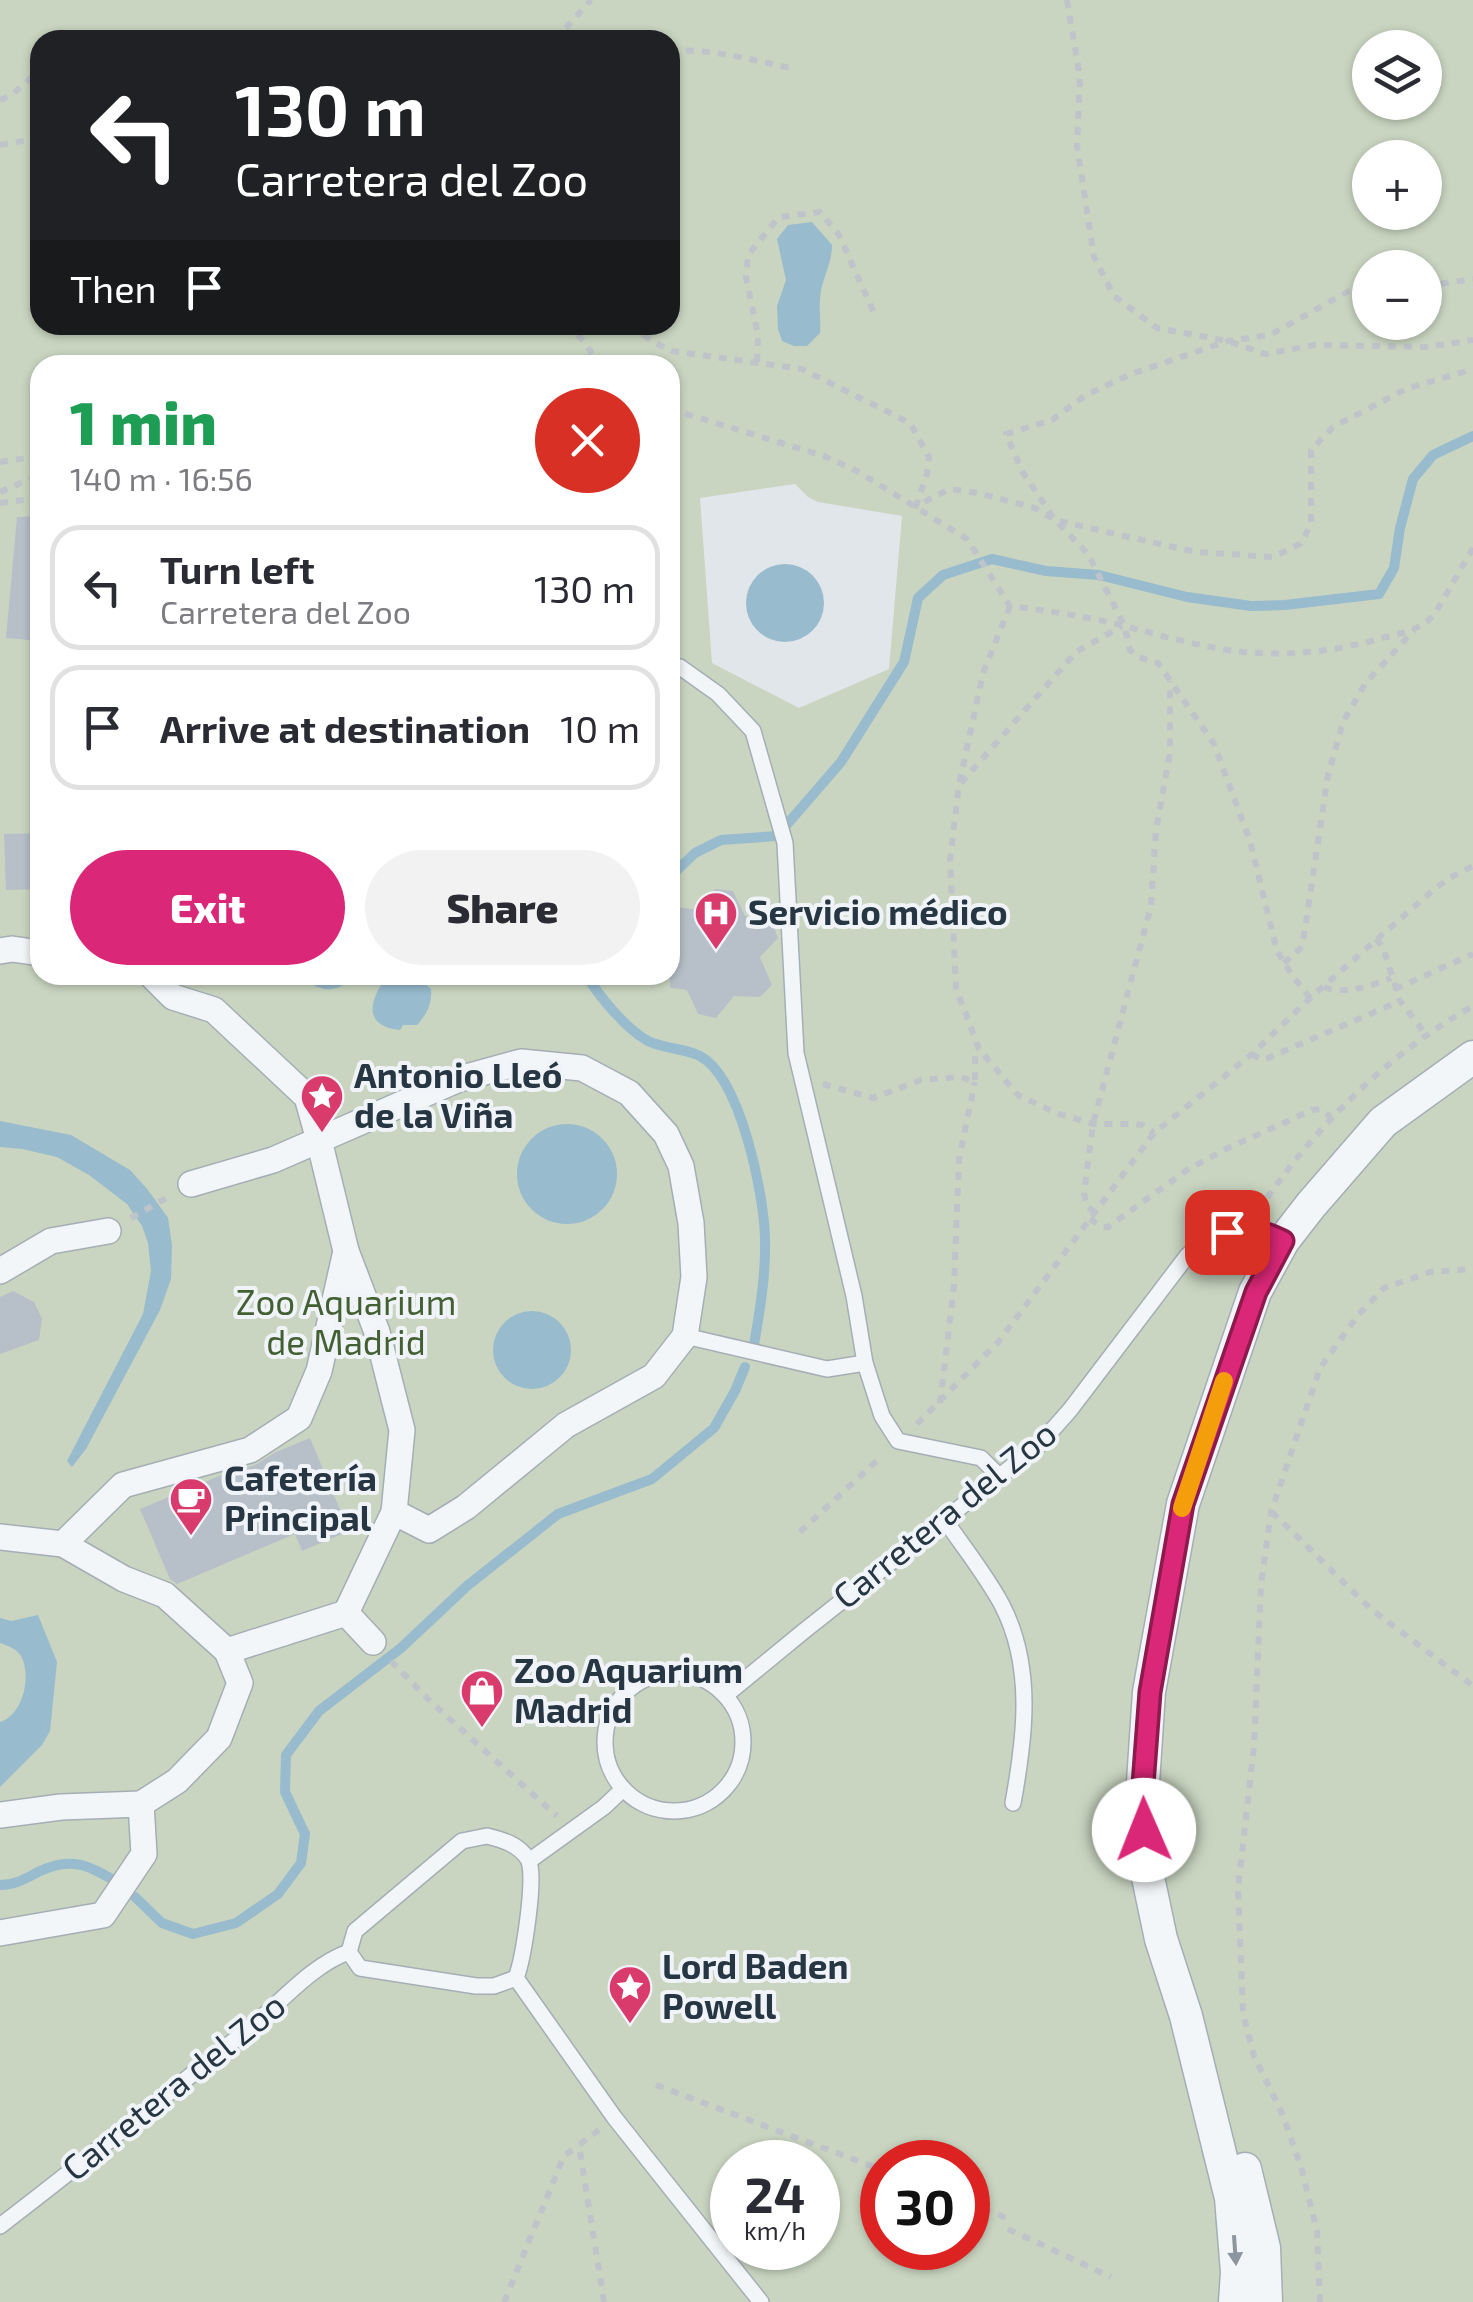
<!DOCTYPE html>
<html lang="en">
<head>
<meta charset="utf-8">
<style>
  :root { --surface:#fff; --page:#f2f2f3; --text:#2b2b33; --muted:#7c7c81; --line:#e1e1e2; --accent:#db2777 }
  body { margin:0; font-family:"Exo 2",sans-serif; background:var(--page); color:var(--text); height:100vh; display:flex; flex-direction:column; font-size:38px; white-space:nowrap }
  * { box-sizing:border-box; margin:0 }
  p { font-size:32px; color:var(--muted) }
  .icon { flex:none; width:55px; height:55px; fill:none; stroke:currentColor; stroke-width:2; stroke-linecap:round; stroke-linejoin:round }
  .map { position:relative; flex:1; overflow:hidden }
  .side { position:absolute; left:30px; top:355px; width:650px; height:630px; display:flex; flex-direction:column; background:var(--surface); border-radius:30px; box-shadow:0 2px 8px #0004 }
  .side>* { flex:none }
  .banner { position:absolute; left:30px; top:30px; width:650px; height:305px; border-radius:30px; box-shadow:0 2px 8px #0004; background:#202124; color:#fff; overflow:hidden }
  .buttons { position:absolute; left:1352px; top:30px; display:grid; gap:20px }
  .buttons a { display:grid; place-items:center; width:90px; height:90px; border-radius:50%; background:var(--surface); box-shadow:0 2px 8px #0004; font-size:50px }
  .speed { position:absolute; left:710px; top:2140px; display:flex; gap:20px; font-size:50px; font-weight:700; text-align:center }
  .speed>* { display:grid; place-content:center; width:130px; height:130px; border-radius:50%; background:var(--surface); box-shadow:0 2px 8px #0004; line-height:1 }
  .speed small { font-size:25px; font-weight:400 }
  .speed .limit { border:15px solid #d22; background:#fff; color:#111 }
  .pin { position:absolute; display:grid; place-items:center; width:85px; height:85px; color:#fff; margin:-42px; border-radius:20px; box-shadow:0 5px 15px #0006 }
  .me { position:absolute; width:110px; margin:-55px; rotate:359deg; stroke-linejoin:round; filter:drop-shadow(0 0 8px #0008) }
  .turn { display:flex; align-items:center; gap:35px; height:210px; padding:0 40px; font-size:45px }
  .turn .icon { width:130px; height:130px; stroke-width:2.5 }
  .turn b { display:block; font-size:70px; line-height:85px }
  .then { display:flex; align-items:center; height:95px; padding:0 40px; background:#0003; gap:20px; font-size:38px }
  .round { display:grid; place-items:center; flex:none; width:105px; height:105px; border-radius:52px; background:var(--page) }
  .headline { display:flex; align-items:center; justify-content:space-between; height:170px; padding:0 40px }
  h1 { font-size:60px; font-weight:800; line-height:75px; color:#1e9e55 }
  .button { display:flex; gap:20px; margin-top:auto; padding:20px 40px }
  .button a { flex:1; height:115px; border-radius:60px; background:var(--accent); color:#fff; font-size:40px; font-weight:800; line-height:115px; text-align:center }
  .button a+a { background:var(--page); color:var(--text) }
  ul { padding:0; list-style:none }
  li { display:flex; align-items:center; gap:30px; height:125px; margin:0 20px 15px; padding:0 20px; border:5px solid var(--line); border-radius:30px }
  li div { flex:1 }
  li b { display:block; font-size:38px }
  li em { font-style:normal }
  .map>svg:first-child { display:block }
  .green { fill:#c9d5c1; fill-rule:evenodd }
  .water { fill:#98bbcd }
  .lines { fill:none; stroke-linecap:round; stroke-linejoin:round }
  .stream { stroke:#98bbcd; stroke-width:10 }
  .building { fill:#b7c0c8 }
  .service-casing { stroke:#a5aeb5; stroke-width:18 }
  .pedestrian-casing { stroke:#a5aeb5; stroke-width:28 }
  .minor-casing { stroke:#a5aeb5; stroke-width:35 }
  .path { stroke:#bec4c9; stroke-width:6; stroke-dasharray:8 8; stroke-linecap:butt }
  .service { stroke:#f3f6f8; stroke-width:15 }
  .pedestrian { stroke:#f3f6f8; stroke-width:25 }
  .minor { stroke:#f3f6f8; stroke-width:32 }
  .oneway { fill:#8d969e }
  .route-casing { stroke:#8e194d; stroke-width:25 }
  .route { stroke:#db2777; stroke-width:18 }
  .slow { stroke:#f59e0b; stroke-width:18 }
  .labels { text-anchor:middle; stroke-width:8; stroke-linejoin:round; paint-order:stroke }
  .poi-label { font-size:35px; font-weight:bold; fill:#273643; stroke:#f0f4f8; text-anchor:start }
  .park-label { font-size:35px; fill:#436033; stroke:#f0f4f8 }
  .street-label { font-size:35px; fill:#273643; stroke:#f0f4f8 }
</style>
</head>
<body>
<div class="map">
<svg width="1473" height="2302" viewBox="0 0 1473 2302">
  <rect width="100%" height="100%" fill="#e0e6ea"/>
  <!-- green -->
  <path class="green" d="M0 0H1473V2302H0ZM40 40H670V325H40ZM1370 48H1425V102H1370ZM1370 158H1425V212H1370ZM1370 268H1425V322H1370ZM40 365H670V975H40ZM795 484 808 497 818 502 902 516 889 669 799 708 712 663 700 498ZM732 2162H818V2248H732ZM882 2162H968V2248H882Z"/>
  <!-- water -->
  <g class="water">
    <path d="M812 222 832 245C832 266 820 281 820 301 819 312 821 322 820 333L807 346H794L782 341 778 329 777 306 786 280 777 239 788 225Z"/>
    <circle cx="785" cy="603" r="39"/>
    <path d="M302 975H355C339 994 318 994 302 975Z"/>
    <path d="M388 975 416 976 431 989C432 1004 427 1014 417 1025H403L400 1030C361 1026 370 998 388 975Z"/>
    <polygon points="0,1121 71,1135 130,1170 148,1190 168,1218 172,1245 171,1279 160,1310 86,1449 72,1467 67,1461 143,1314 151,1271 148,1243 142,1226 127,1204 89,1175 57,1157 22,1149 0,1147"/>
    <circle cx="567" cy="1174" r="50"/>
    <circle cx="532" cy="1350" r="39"/>
    <path d="M38 1615 57 1662 50 1731 42 1745 0 1787V1722C23 1715 32 1676 21 1656 16 1648 8 1646 0 1643V1618L11 1621Z"/>
  </g>
  <g class="lines">
    <!-- stream -->
    <g class="stream">
      <polyline points="670,877 695,853 721,840 777,836 841,762 904,662 918,598 943,575 992,559 1046,571 1099,575 1187,597 1251,606 1285,605 1379,594 1394,568 1400,528 1413,479 1433,455 1473,436"/>
      <path d="M586 975C599 996 626 1029 648 1041 664 1049 684 1048 700 1056 741 1078 764 1195 765 1238 766 1275 760 1309 754 1345"/>
      <path d="M0 1885C15 1885 25 1879 38 1872 72 1855 90 1866 120 1884"/>
      <polyline points="135,1897 162,1923 193,1934 236,1923 278,1894 301,1863 305,1834 285,1792 286,1755 319,1711 401,1648 467,1586 558,1514 652,1479 714,1428 735,1391 745,1367"/>
    </g>
  </g>
  <!-- building -->
  <g class="building">
    <polygon points="40,516 40,641 6,638 17,517"/>
    <polygon points="40,833 40,889 6,890 4,834"/>
    <polygon points="715,889 733,891 745,916 771,920 778,938 760,957 772,985 760,997 734,996 716,1018 698,1014 687,990 670,988 670,906 699,910"/>
    <polygon points="13,1291 34,1302 42,1319 39,1340 0,1354 0,1297"/>
    <polygon points="310,1438 349,1531 302,1551 295,1534 177,1584 170,1579 140,1509 224,1474 255,1465 276,1452"/>
  </g>
  <g class="lines">
    <!-- service casing -->
    <g class="service-casing">
      <g id="service">
        <polyline points="670,666 680,667 718,694 753,731 785,843 796,1053 854,1296 865,1363 882,1416 898,1441 981,1458 998,1475"/>
        <polyline points="685,1336 827,1369 865,1363"/>
        <path d="M945 1520C964 1548 986 1575 1002 1605 1034 1667 1025 1737 1013 1803"/>
        <circle cx="674" cy="1742" r="69"/>
        <path d="M726 1695 804 1631 1039 1445 1070 1410 1187 1256C1214 1229 1249 1223 1283 1241"/>
        <path d="M487 1836C503 1840 518 1844 528 1859 537 1875 523 1960 516 1978L494 1986H476L360 1968 349 1952 355 1931 462 1841Z"/>
        <polyline points="529,1861 604,1807 623,1789"/>
        <polyline points="516,1978 614,2117 761,2302"/>
        <path d="M0 2226C85 2161 169 2093 252 2026 281 2002 313 1964 349 1952"/>
      </g>
    </g>
    <!-- pedestrian casing -->
    <g class="pedestrian-casing">
      <g id="pedestrian">
        <polyline points="0,951 12,949 40,953"/>
        <polyline points="151,975 173,997 214,1010 307,1097 319,1140 273,1160 191,1184"/>
        <polyline points="0,1271 51,1241 108,1231"/>
        <polyline points="0,1537 63,1544 124,1579 165,1595 227,1651"/>
        <polyline points="63,1544 123,1485 250,1450 299,1418 319,1371 346,1251"/>
        <polyline points="373,1642 346,1613 394,1512 429,1530 466,1507 566,1425 654,1376 685,1336 694,1277 691,1223 681,1166 666,1134 629,1093 582,1068 521,1062 459,1079 319,1140 346,1251 377,1332 402,1430 394,1512"/>
        <polyline points="0,1815 61,1807 141,1804"/>
        <polyline points="0,1933 103,1915 144,1854 141,1804 177,1781 219,1738 240,1683 227,1651 346,1613"/>
      </g>
    </g>
    <!-- minor casing -->
    <g class="minor-casing">
      <g id="minor">
        <polyline points="1245,2169 1264,2248 1266,2302"/>
        <polyline points="1235,2302 1237,2272 1231,2198 1186,2016 1161,1939 1145,1863 1142,1798 1149,1692 1183,1504 1255,1292 1283,1241 1311,1205 1383,1122 1473,1057"/>
      </g>
    </g>
    <!-- path -->
    <g class="path">
      <polyline points="1067,0 1080,77 1077,146 1094,257 1114,296 1157,328 1228,341 1265,354 1315,345 1426,347 1473,340"/>
      <polyline points="555,40 591,0"/>
      <path d="M670 52C701 46 758 61 790 68"/>
      <path d="M0 100C18 94 23 81 40 73"/>
      <polyline points="0,145 40,138"/>
      <polyline points="1425,286 1473,279"/>
      <polyline points="565,325 584,341 599,365"/>
      <polyline points="631,325 653,342 672,351 802,369 910,423 929,457 927,474 916,506 950,489 978,493 1035,508 1055,520 1133,538 1197,552 1273,557 1300,544 1311,525 1311,450 1333,427 1406,389 1473,369"/>
      <polyline points="757,362 758,335 746,277 748,255 779,217 820,212 839,235 874,313"/>
      <path d="M670 409 824 456 857 471 967 539 1010 606C1048 611 1087 616 1124 626 1156 634 1189 644 1222 649 1274 658 1331 653 1382 638 1402 633 1423 630 1436 612L1473 548"/>
      <polyline points="0,462 40,456"/>
      <polyline points="0,492 40,475"/>
      <polyline points="0,503 40,498"/>
      <polyline points="1010,606 983,673 959,785 950,860 956,988 979,1049 1018,1095 1056,1113 1093,1124 1135,1124 1143,1125 1154,1133"/>
      <polyline points="961,783 1076,652 1122,626"/>
      <polyline points="1376,939 1383,947 1400,1001 1426,1035"/>
      <polyline points="1284,963 1300,949 1303,942 1328,775 1343,722 1365,684 1414,630"/>
      <path d="M1324 987C1344 995 1372 986 1391 978"/>
      <polyline points="1395,989 1473,954"/>
      <polyline points="1310,998 1292,975 1277,951 1250,841 1214,744 1158,663 1138,657 1130,650 1124,625 1088,554 1055,520 1022,471 1006,434 1052,420 1086,395 1131,374 1228,341 1270,335 1349,291 1370,291"/>
      <polyline points="1252,1054 1262,1060 1268,1058 1400,1001"/>
      <polyline points="823,1084 873,1098 921,1080 961,1077 975,1082 975,1048"/>
      <path d="M1258 1211C1314 1128 1386 1055 1473 1006"/>
      <polyline points="1095,1212 1087,1207 1084,1193 1093,1124 1151,906 1156,830 1170,753 1170,681"/>
      <polyline points="131,1218 168,1197"/>
      <polyline points="1090,1219 1102,1227 1108,1227 1187,1170 1226,1149 1312,1110 1321,1109 1331,1117"/>
      <polyline points="940,1403 954,1286 959,1159 975,1082"/>
      <polyline points="917,1424 999,1341 1154,1133 1252,1054 1310,998 1431,892 1449,878 1473,866"/>
      <polyline points="1272,1512 1371,1609 1473,1686"/>
      <polyline points="800,1532 882,1456"/>
      <polyline points="391,1661 431,1702 557,1816"/>
      <polyline points="656,2085 882,2170"/>
      <polyline points="599,2130 579,2145 604,2302"/>
      <polyline points="968,2203 1012,2220"/>
      <polyline points="1008,2229 1111,2277"/>
      <polyline points="504,2302 564,2156 579,2145"/>
      <polyline points="1320,2302 1317,2231 1302,2170 1282,2113 1254,2056 1243,2013 1238,1888 1254,1747 1261,1584 1271,1512 1320,1368 1358,1315 1384,1288 1430,1272 1473,1269"/>
    </g>
    <!-- service -->
    <use href="#service" class="service"/>
    <!-- pedestrian -->
    <use href="#pedestrian" class="pedestrian"/>
    <!-- minor -->
    <use href="#minor" class="minor"/>
  </g>
  <!-- one-way arrows -->
  <defs><path id="oneway-solid" d="M-6-.8H1V-3.2L6.5 0L1 3.2V.8H-6Z" transform="scale(2.5)"/></defs>
  <use class="oneway" href="#oneway-solid" transform="translate(1235 2250) rotate(86)"/>
  <g class="lines">
    <!-- route casing -->
    <g class="route-casing">
      <path id="route" d="M1144 1830 1142 1798 1150 1692 1183 1504 1256 1292 1283 1241C1263 1231 1249 1228 1227 1232"/>
    </g>
    <!-- route -->
    <use href="#route" class="route"/>
    <!-- slow -->
    <polyline class="slow" points="1182,1508 1224,1381"/>
  </g>
  <!-- icons -->
  <defs>
    <g id="hospital-pin" transform="scale(2.25)"><path d="M0 17L-7.5 6A9.5 9.5 0 1 1 7.5 6Z" fill="#d93b6d" stroke="#f0f4f8"/><path d="M-5-5h3v3.5h4V-5h3V5h-3V1.5h-4V5h-3Z" fill="#fff"/></g>
    <g id="sight-pin" transform="scale(2.25)"><path d="M0 17L-7.5 6A9.5 9.5 0 1 1 7.5 6Z" fill="#d93b6d" stroke="#f0f4f8"/><path d="M0-6L1.8-2.2L6-1.7L2.9 1.2L3.7 5.4L0 3.3L-3.7 5.4L-2.9 1.2L-6-1.7L-1.8-2.2Z" fill="#fff"/></g>
    <g id="cafe-pin" transform="scale(2.25)"><path d="M0 17L-7.5 6A9.5 9.5 0 1 1 7.5 6Z" fill="#d93b6d" stroke="#f0f4f8"/><path d="M-5.5-4.5H6V0H3Q3 3.5 0 3.5H-2.5Q-5.5 3.5-5.5 0ZM3-3.2v2h1.7v-2ZM-6 4.5H4V6H-6Z" fill="#fff"/></g>
    <g id="shop-pin" transform="scale(2.25)"><path d="M0 17L-7.5 6A9.5 9.5 0 1 1 7.5 6Z" fill="#d93b6d" stroke="#f0f4f8"/><path d="M-5-2.5h2.3a2.7 3.5 0 0 1 5.4 0H5L5.5 6h-11ZM-1.5-2.5h3a1.5 2.3 0 0 0-3 0Z" fill="#fff"/></g>
  </defs>
  <g fill-rule="evenodd">
    <use href="#hospital-pin" x="716" y="913"/>
    <use href="#sight-pin" x="322" y="1096"/>
    <use href="#cafe-pin" x="191" y="1499"/>
    <use href="#shop-pin" x="482" y="1691"/>
    <use href="#sight-pin" x="630" y="1987"/>
  </g>
  <g class="labels">
    <!-- poi labels -->
    <g class="poi-label">
      <text x="748" y="925">Servicio médico</text>
      <text x="354" y="1088">Antonio Lleó<tspan x="354" dy="40">de la Viña</tspan></text>
      <text x="224" y="1491">Cafetería<tspan x="224" dy="40">Principal</tspan></text>
      <text x="514" y="1683">Zoo Aquarium<tspan x="514" dy="40">Madrid</tspan></text>
      <text x="662" y="1979">Lord Baden<tspan x="662" dy="40">Powell</tspan></text>
    </g>
    <!-- park labels -->
    <g class="park-label">
      <text x="346" y="1315">Zoo Aquarium<tspan x="346" dy="40">de Madrid</tspan></text>
    </g>
    <!-- street labels -->
    <g class="street-label">
      <text transform="translate(945 1515) rotate(-39)" y="12">Carretera del Zoo</text>
      <text transform="translate(174 2087) rotate(-39)" y="12">Carretera del Zoo</text>
    </g>
  </g>
</svg>
<div class="buttons">
<a><svg class="icon" aria-label="layers" viewBox="0 0 24 24"><path d="M12 4l9 5-9 5-9-5zM3 14l9 5 9-5"/></svg></a>
<a>+</a>
<a>−</a>
</div>
<div class="speed"><div>24<small>km/h</small></div><div class="limit">30</div></div>
<div class="pin" style="left:1227px;top:1232px;background:#d93025"><svg class="icon" aria-label="arrive" viewBox="0 0 24 24"><path d="M6 21V4h12l-3 4 3 4H6"/></svg></div>
<svg class="me" style="left:1144px;top:1830px" viewBox="-20 -20 40 40"><circle r="19" fill="#fff"/><path d="M0-13L10 11 0 6-10 11z" fill="#db2777"/></svg>
<div class="banner">
<div class="turn"><svg class="icon" aria-label="left" viewBox="0 0 24 24"><path d="M17 20v-9H6M10 6l-5 5 5 5"/></svg><div><b>130 m</b>Carretera del Zoo</div></div>
<div class="then">Then<svg class="icon" aria-label="arrive" viewBox="0 0 24 24"><path d="M6 21V4h12l-3 4 3 4H6"/></svg></div>
</div>
<section class="side">
<div class="headline"><div><h1>1 min</h1><p>140 m · 16:56</p></div><a class="round" style="background:#d93025;color:#fff"><svg class="icon" aria-label="close" viewBox="0 0 24 24"><path d="M6 6l12 12M18 6L6 18"/></svg></a></div>
<ul>
<li><svg class="icon" aria-label="left" viewBox="0 0 24 24"><path d="M17 20v-9H6M10 6l-5 5 5 5"/></svg><div><b>Turn left</b><p>Carretera del Zoo</p></div><em>130 m</em></li>
<li><svg class="icon" aria-label="arrive" viewBox="0 0 24 24"><path d="M6 21V4h12l-3 4 3 4H6"/></svg><div><b>Arrive at destination</b></div><em>10 m</em></li>
</ul>
<div class="button"><a>Exit</a><a>Share</a></div>
</section>
</div>
</body>
</html>
